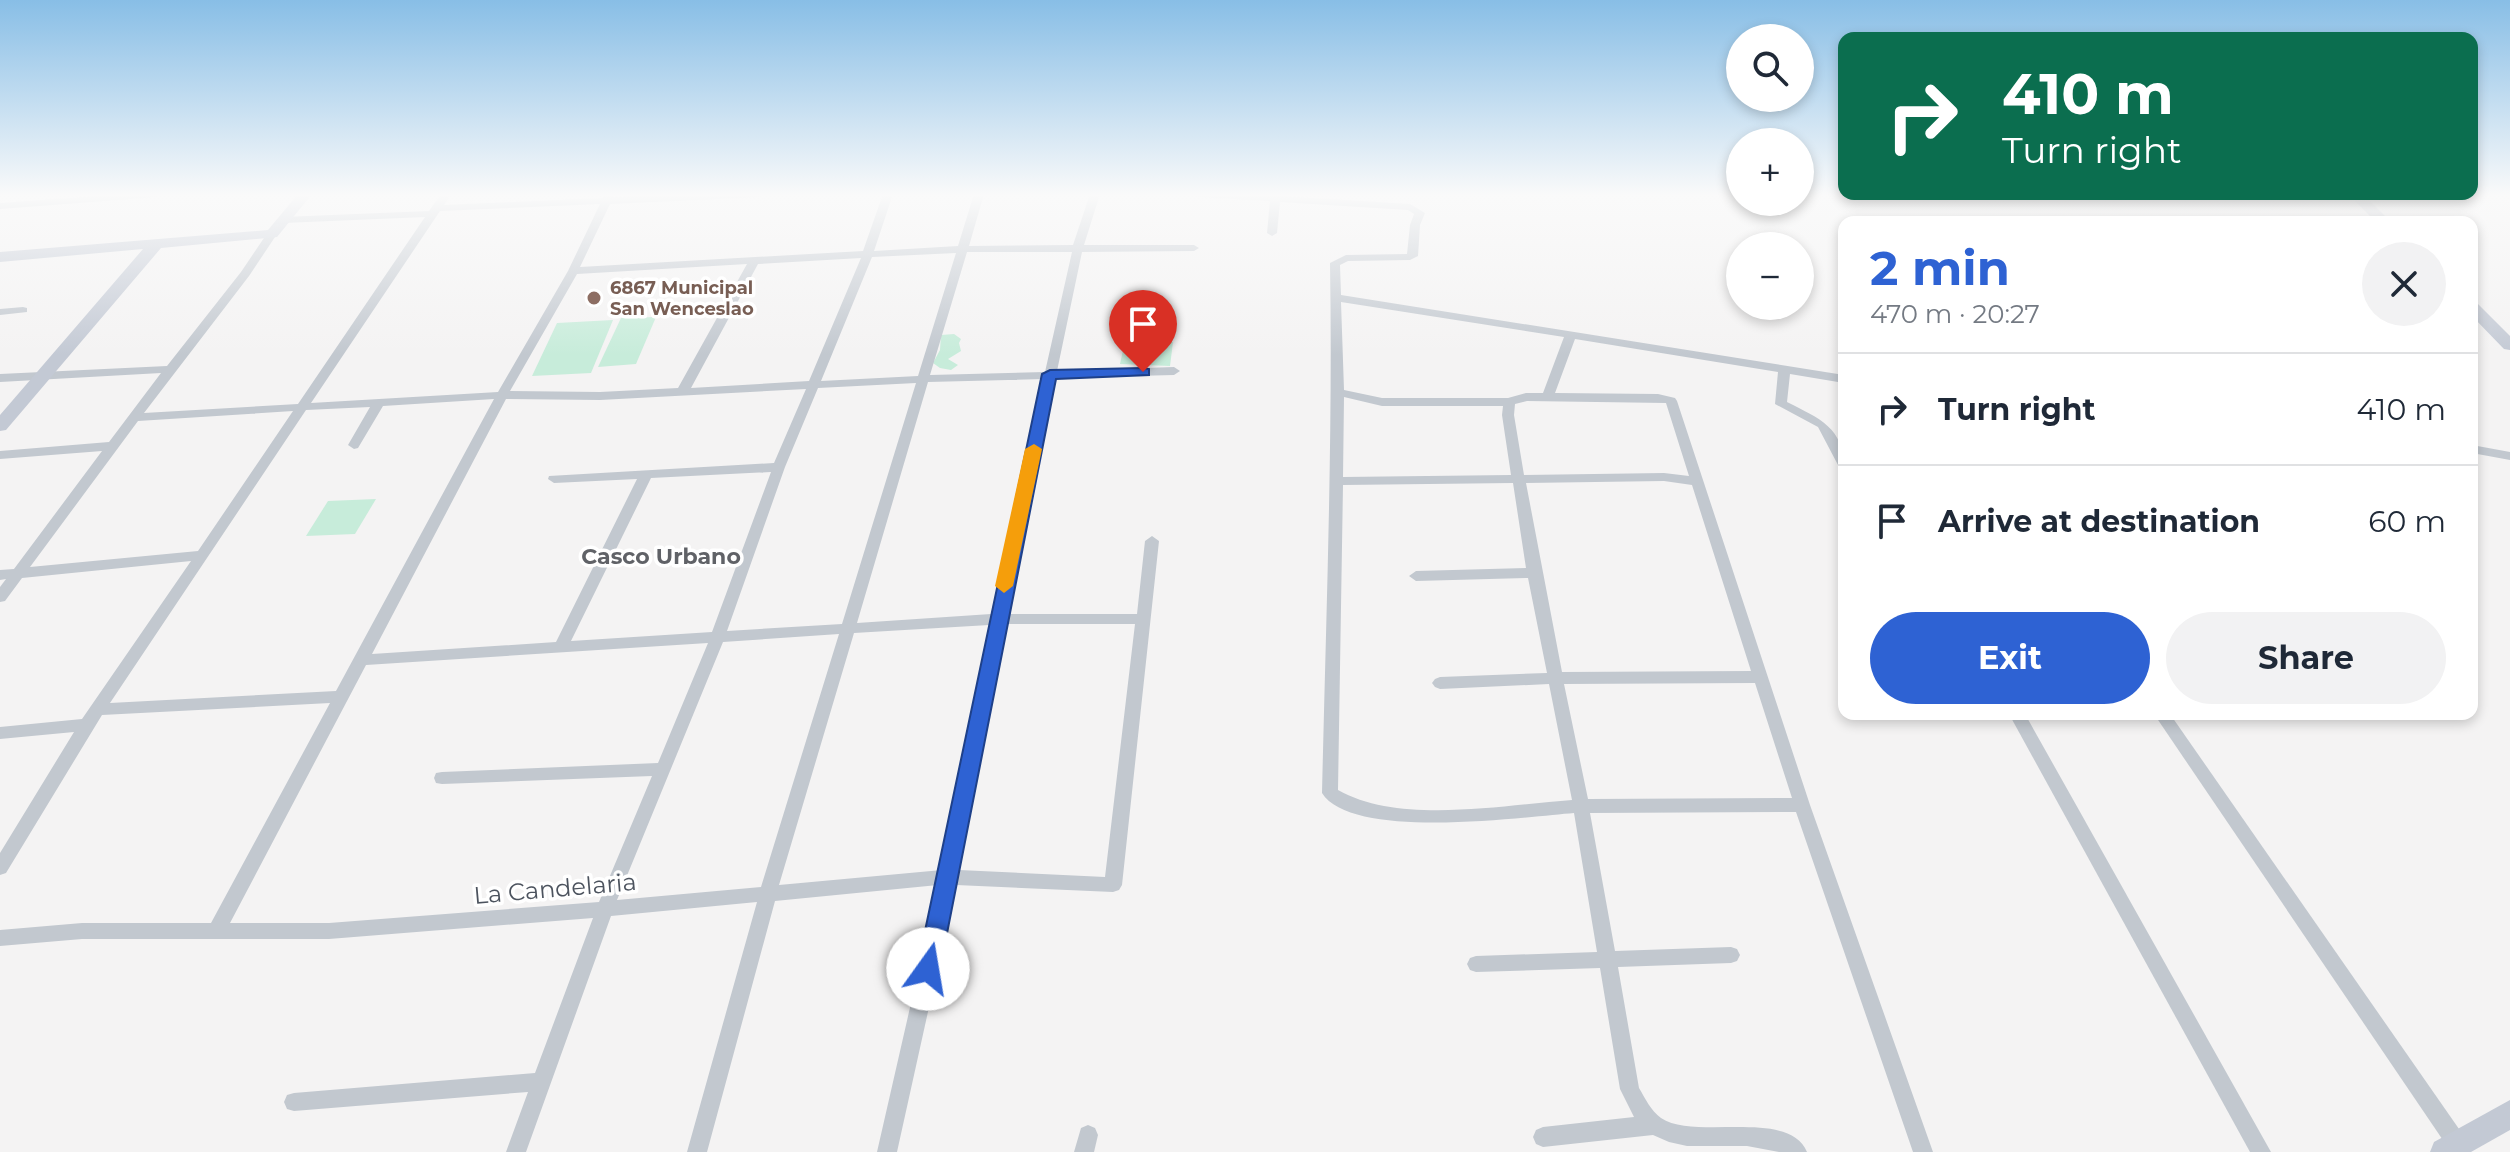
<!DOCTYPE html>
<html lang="en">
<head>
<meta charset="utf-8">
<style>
  :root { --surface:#fff; --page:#f2f2f3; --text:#1f2937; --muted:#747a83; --line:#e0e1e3; --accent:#2e62d3 }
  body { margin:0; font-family:Montserrat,sans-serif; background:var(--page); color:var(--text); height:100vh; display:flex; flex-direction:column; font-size:30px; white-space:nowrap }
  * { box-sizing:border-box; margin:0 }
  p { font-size:26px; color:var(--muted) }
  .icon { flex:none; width:44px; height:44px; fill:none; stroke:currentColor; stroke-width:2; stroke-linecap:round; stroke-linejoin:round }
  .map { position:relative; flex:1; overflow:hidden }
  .drawer { position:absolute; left:1838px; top:216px; width:640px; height:504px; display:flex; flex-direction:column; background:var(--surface); border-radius:16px; box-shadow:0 4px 12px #0003 }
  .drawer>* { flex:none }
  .top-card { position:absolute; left:1838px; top:32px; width:640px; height:168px; border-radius:16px; box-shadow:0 4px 12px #0003; background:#0b6e4f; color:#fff; overflow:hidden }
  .buttons { position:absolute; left:1726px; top:24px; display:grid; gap:16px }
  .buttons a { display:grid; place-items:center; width:88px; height:88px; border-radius:50%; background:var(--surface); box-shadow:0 4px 12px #0003; font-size:40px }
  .pin { position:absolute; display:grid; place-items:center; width:68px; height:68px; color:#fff; margin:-82px -34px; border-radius:50% 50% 50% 0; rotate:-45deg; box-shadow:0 0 8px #0007 }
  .pin .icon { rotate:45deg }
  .me { position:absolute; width:88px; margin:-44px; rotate:13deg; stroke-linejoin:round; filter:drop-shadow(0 0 6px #0008) }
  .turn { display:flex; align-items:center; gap:28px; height:168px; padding:0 32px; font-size:36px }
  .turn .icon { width:104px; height:104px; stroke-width:2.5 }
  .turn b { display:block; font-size:56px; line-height:68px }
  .round { display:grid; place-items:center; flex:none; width:84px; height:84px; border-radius:42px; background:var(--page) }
  .summary { display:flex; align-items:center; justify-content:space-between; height:136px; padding:0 32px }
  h1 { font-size:48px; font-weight:700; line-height:60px; color:var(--accent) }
  .cta { display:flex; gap:16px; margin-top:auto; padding:16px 32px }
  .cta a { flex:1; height:92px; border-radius:48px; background:var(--accent); color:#fff; font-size:32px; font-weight:700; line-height:92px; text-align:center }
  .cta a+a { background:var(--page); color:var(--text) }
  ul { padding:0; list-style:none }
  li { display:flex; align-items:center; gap:24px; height:112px; padding:0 32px; border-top:2px solid var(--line) }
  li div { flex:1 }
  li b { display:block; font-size:30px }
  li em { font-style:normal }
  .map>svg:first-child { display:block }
  .green { fill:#c7ecda }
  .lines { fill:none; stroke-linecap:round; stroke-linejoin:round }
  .street { fill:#c2c8cf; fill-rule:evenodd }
  .secondary { fill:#c3c9d4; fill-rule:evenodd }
  .route { fill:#2e62d3; stroke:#1e4089; stroke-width:2 }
  .slow { fill:#f59e0b }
  .education-dot { fill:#8d6e63; stroke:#fff; stroke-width:3 }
  .labels { text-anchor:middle; stroke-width:7; stroke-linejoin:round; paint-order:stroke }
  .far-education-label { font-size:18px; font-weight:bold; fill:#785e54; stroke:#fff; text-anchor:start }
  .neighbourhood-label { font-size:22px; font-weight:bold; fill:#606267; stroke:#fff }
  .near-street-label { font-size:24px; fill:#4c535e; stroke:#fff }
</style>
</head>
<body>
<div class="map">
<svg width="2510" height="1152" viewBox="0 0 2510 1152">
  <rect width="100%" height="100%" fill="#f4f3f3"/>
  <!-- green -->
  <g class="green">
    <polygon points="656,317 636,364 598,367 621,318"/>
    <polygon points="613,320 591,373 532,376 557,323"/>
    <polygon points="954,334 961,339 959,343 961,351 948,359 958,365 951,370 940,368 933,363 940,350 941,335"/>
    <polygon points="1125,341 1173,342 1170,366 1120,364"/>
    <polygon points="376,499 355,534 306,536 328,501"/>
  </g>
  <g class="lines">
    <!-- street -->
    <g class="street">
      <polygon points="124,194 162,194 157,197 0,209 0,203"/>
      <path d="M441 194H451L444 205 603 198 605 194H615L613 197 702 194H766L761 197 610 204 580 267 863 251 883 194H893L874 251 958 246 974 194H984L969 246 1073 245 1090 194H1100L1084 245H1194L1199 248 1194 251 1082 252 1057 371 1174 367 1180 371 1174 375 1055 378 1005 614H1137L1145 541 1152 536 1159 541 1122 885 1119 890 1113 892 956 885 897 1152H877L938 885 775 901 707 1152H687L757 902 611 916 526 1152H506L528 1092 294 1111 287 1109 284 1102 287 1095 294 1093 535 1073 593 918 329 939H82L0 946V930L82 923H211L330 703 102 715 6 873 0 875V853L74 732 0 739V727L82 719 191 561 22 578 5 601 0 602V587L6 579 0 580V570L14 569 102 451 0 459V451L109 442 161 373 0 382V374L167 366 241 272 268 232 272 231 277 234 249 276 144 413 298 404 425 217 283 223 278 220 283 217 429 211ZM600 204 568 271 498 392 311 403 440 211ZM967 252H1072L1045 372 930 375ZM956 253 918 376 821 381 872 257ZM861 258 809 381 691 388 758 264ZM747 264 678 388 600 392 510 391 577 274ZM1043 379 991 614 857 623 928 382ZM916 383 842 624 727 631 785 467 818 388ZM806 389 774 463 549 476 548 479 554 483 637 479 556 642 372 654 506 399 600 400ZM494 399 336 691 110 703 306 410 370 407 348 445 354 449 358 448 383 406ZM293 411 198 551 30 567 138 421ZM771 472 712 632 571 641 651 478ZM1003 624H1135L1105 877 959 870ZM989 625 942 870 779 885 854 633ZM839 634 761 887 617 900 723 642ZM708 643 658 763 442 772 436 773 434 778 436 783 442 784 652 776 599 902 329 923H230L366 665Z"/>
      <path d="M1192 194 1271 196V194H1281V196L1410 204 1425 213 1420 225 1418 256 1410 260 1348 261 1340 265 1341 295 1844 375V383L1790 374 1787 402C1820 419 1844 427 1844 469L1838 465 1818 427 1775 404 1778 372 1575 339 1555 393 1658 394 1675 398 1677 401 1810 805 1933 1152H1913L1796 812 1590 813 1615 951 1731 947 1737 949 1740 955 1737 961 1731 963 1618 967 1639 1088C1645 1098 1651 1111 1661 1118 1695 1141 1789 1108 1807 1152H1779L1747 1146H1687L1669 1142 1653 1135 1543 1147 1536 1144 1533 1137 1536 1130 1543 1127 1634 1117 1620 1089 1600 968 1476 972 1470 970 1467 964 1470 958 1476 956 1597 952 1574 813C1523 817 1352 841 1322 793 1326 616 1333 437 1330 263L1346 255 1407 254 1410 225 1414 214 1408 210 1280 202 1277 233 1272 236 1267 233 1270 201 1197 197ZM1341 302 1564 337 1543 393H1526L1508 398H1382L1344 390ZM1344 397 1382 406H1503L1502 415 1511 475 1343 477ZM1527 401 1666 403 1689 476 1664 473 1524 475 1514 415 1515 404ZM1664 481 1692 485 1751 671 1562 672 1526 483ZM1513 483 1526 568 1416 571 1409 576 1416 581 1528 578 1547 673 1440 677 1435 679 1432 683 1435 687 1440 689 1549 684 1572 800C1503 805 1399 825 1338 790L1343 485ZM1755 683 1792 798 1588 799 1564 684Z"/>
      <polygon points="23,307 27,308 27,312 0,315 0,309"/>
      <polygon points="2472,445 2510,452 2510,460 2472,453"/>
      <polygon points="2009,714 2025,714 2271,1152 2250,1152"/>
      <polygon points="2154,714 2170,714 2466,1139 2469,1146 2467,1152 2451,1152"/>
      <polygon points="1088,1125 1095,1128 1098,1135 1094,1152 1074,1152 1081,1128"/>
    </g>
    <!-- secondary -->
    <g class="secondary">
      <polygon points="298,194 312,194 277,237 161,248 6,430 0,431 0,415 143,249 0,262 0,252 268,230"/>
      <polygon points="2348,194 2363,194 2391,222 2376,222"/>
      <polygon points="2472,302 2478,304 2510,336 2510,350 2504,349 2472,316"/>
      <polygon points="2510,1100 2510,1130 2471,1152 2430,1152 2434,1142"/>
    </g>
  </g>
  <!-- sky -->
  <linearGradient id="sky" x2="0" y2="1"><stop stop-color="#88bee6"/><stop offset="0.55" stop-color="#fafafa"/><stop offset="1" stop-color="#fafafa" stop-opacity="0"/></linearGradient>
  <rect width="2510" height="355" fill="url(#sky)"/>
  <!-- route -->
  <polygon class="route" points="1143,368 1149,369 1149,375 1056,379 940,969 937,976 928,979 920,976 917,969 1042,374 1050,370"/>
  <!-- slow -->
  <polygon class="slow" points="1034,444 1042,449 1013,586 1004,593 995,586 1025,449"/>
  <!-- markers -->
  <circle class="education-dot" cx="594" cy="298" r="8"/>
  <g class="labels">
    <!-- far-education labels -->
    <g class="far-education-label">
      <text x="610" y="294">6867 Municipal<tspan x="610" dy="21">San Wenceslao</tspan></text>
    </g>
    <!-- neighbourhood labels -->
    <g class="neighbourhood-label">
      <text x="661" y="564">Casco Urbano</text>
    </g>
    <!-- near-street labels -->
    <g class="near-street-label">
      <text transform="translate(555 889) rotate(-5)" y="8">La Candelaria</text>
    </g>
  </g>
</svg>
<div class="buttons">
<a><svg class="icon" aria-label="search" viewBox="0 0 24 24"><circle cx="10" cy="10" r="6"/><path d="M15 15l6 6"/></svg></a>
<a>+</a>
<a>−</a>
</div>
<div class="pin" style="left:1143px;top:372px;background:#d93025"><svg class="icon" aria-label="arrive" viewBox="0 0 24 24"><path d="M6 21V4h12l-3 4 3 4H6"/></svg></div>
<svg class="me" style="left:928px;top:969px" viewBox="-20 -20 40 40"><circle r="19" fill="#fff"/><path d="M0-13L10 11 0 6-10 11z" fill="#2e62d3"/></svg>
<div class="top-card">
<div class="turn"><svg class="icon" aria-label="right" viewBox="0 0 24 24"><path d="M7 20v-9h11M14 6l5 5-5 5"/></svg><div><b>410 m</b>Turn right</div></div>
</div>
<section class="drawer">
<div class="summary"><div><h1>2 min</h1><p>470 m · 20:27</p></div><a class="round"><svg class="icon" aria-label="close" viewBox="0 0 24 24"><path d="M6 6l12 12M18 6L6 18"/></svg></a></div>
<ul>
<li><svg class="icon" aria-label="right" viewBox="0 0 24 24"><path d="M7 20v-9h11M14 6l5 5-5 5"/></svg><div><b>Turn right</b></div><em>410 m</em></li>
<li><svg class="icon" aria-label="arrive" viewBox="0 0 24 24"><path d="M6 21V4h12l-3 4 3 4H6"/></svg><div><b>Arrive at destination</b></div><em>60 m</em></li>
</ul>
<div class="cta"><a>Exit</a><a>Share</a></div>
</section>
</div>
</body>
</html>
